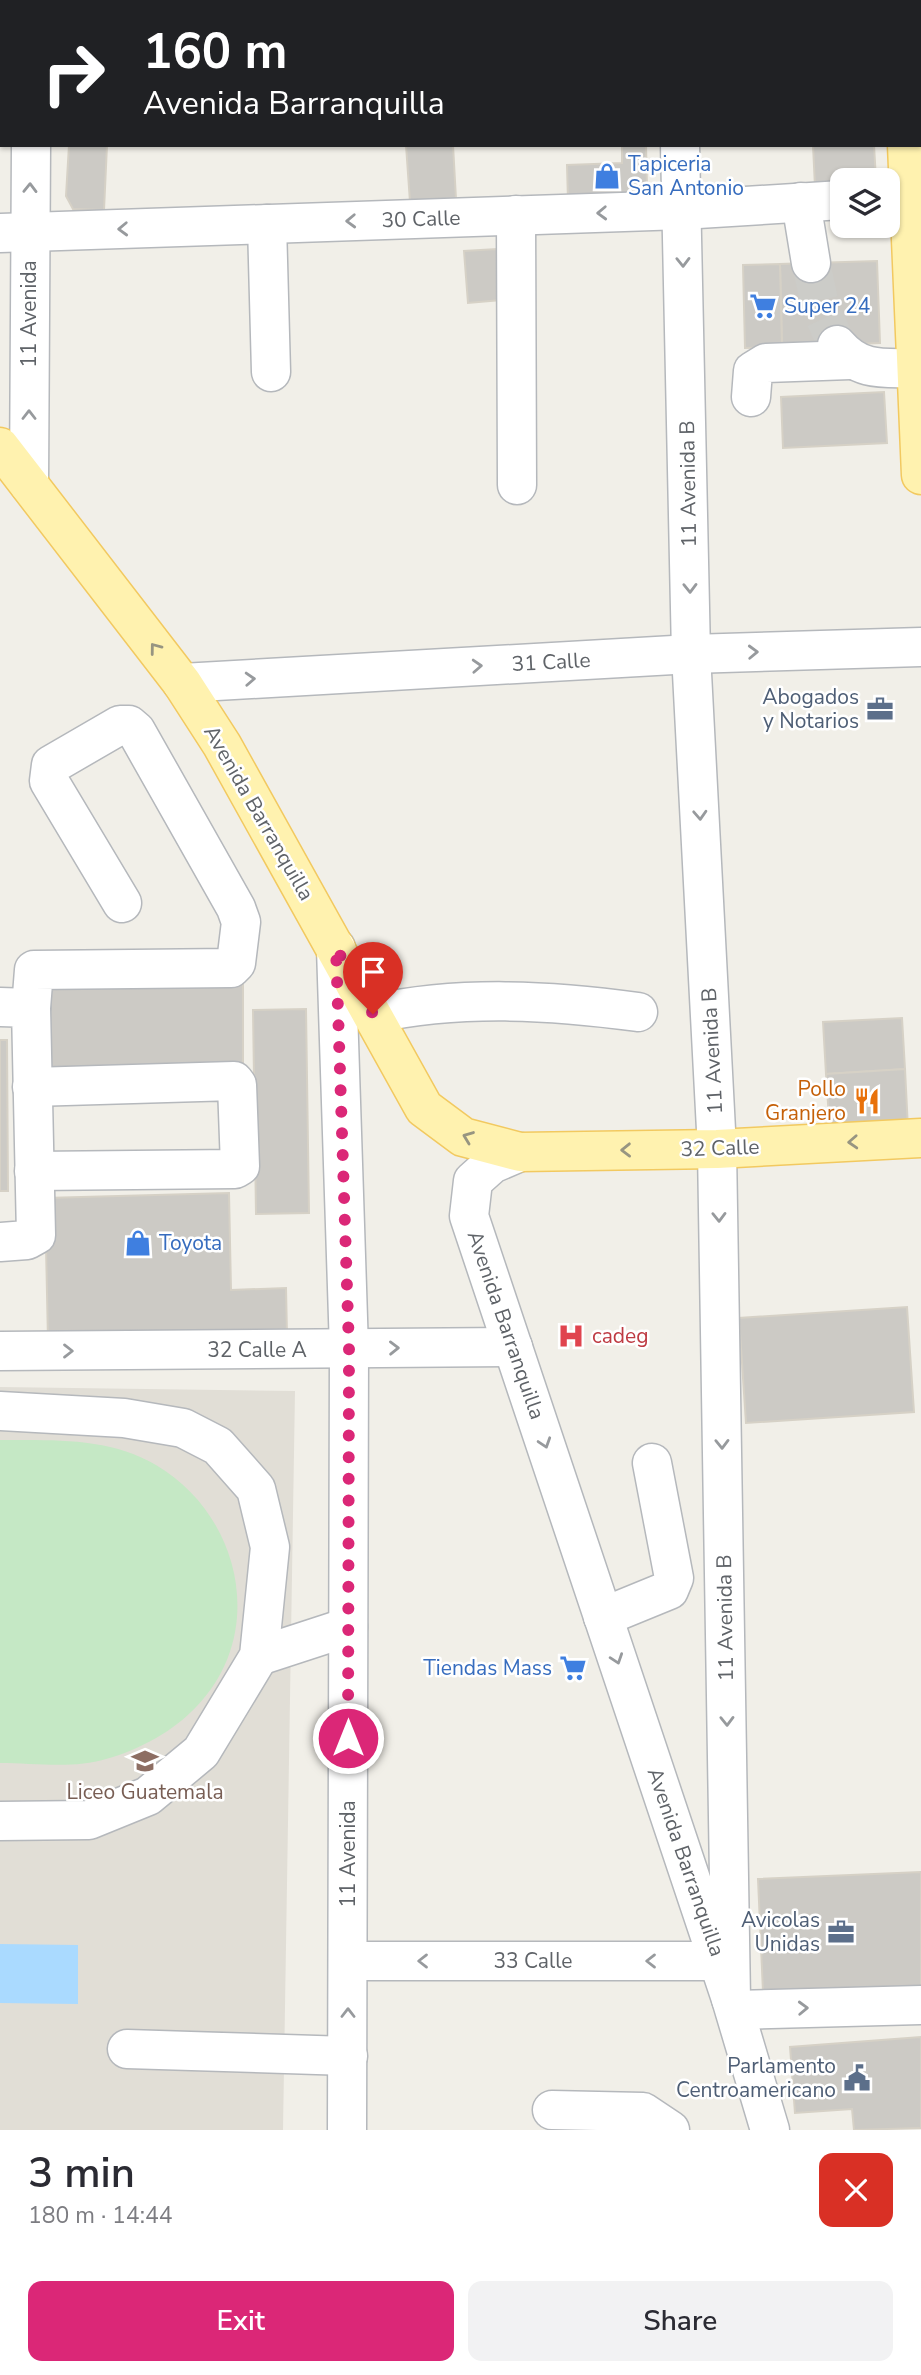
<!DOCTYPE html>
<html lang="en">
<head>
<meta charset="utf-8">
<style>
  :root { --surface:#fff; --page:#f2f2f3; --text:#2b2b33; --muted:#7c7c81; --accent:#db2777 }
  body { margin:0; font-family:"Nunito Sans",sans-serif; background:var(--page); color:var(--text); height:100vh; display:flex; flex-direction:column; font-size:26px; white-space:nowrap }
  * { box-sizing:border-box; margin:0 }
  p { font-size:23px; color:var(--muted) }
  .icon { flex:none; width:38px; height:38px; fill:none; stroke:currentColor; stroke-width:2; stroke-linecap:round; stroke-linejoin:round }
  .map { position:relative; height:2130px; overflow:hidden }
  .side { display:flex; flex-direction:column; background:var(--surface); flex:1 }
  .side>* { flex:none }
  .guide { position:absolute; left:0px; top:0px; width:922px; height:147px; box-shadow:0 2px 5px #0004; background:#202124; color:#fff; overflow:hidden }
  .fabs { position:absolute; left:830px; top:168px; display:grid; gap:14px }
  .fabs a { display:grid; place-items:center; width:70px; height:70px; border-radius:14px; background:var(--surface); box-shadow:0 2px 5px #0004; font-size:35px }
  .pin { position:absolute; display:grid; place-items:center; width:60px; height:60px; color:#fff; margin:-72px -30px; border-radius:50% 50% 50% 0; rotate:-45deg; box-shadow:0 0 7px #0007 }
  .pin .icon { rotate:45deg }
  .me { position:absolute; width:77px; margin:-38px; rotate:0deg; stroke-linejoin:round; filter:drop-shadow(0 0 5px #0008) }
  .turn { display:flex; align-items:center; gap:24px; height:147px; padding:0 28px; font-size:32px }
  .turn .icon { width:91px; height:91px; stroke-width:2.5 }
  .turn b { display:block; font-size:49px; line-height:60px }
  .round { display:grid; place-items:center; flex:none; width:74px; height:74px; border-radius:14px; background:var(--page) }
  .headline { display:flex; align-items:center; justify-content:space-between; height:119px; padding:0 28px }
  h1 { font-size:42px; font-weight:600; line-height:52px }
  .button { display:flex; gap:14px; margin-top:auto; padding:14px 28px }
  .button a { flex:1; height:80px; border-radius:14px; background:var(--accent); color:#fff; font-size:28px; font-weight:600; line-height:80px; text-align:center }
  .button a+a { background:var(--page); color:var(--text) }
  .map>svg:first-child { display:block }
  .education { fill:#e1ded6 }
  .green { fill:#c5e8c5 }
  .water { fill:#aadaff }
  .building { fill:#cccac5; stroke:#d6d1c6; stroke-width:2 }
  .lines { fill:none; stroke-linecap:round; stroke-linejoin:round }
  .minor-tunnel { stroke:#ccccc8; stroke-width:38; stroke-dasharray:38 19; stroke-linecap:butt }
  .minor-casing { stroke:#b5b8bc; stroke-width:41 }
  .major-casing { stroke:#f2c960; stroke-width:41 }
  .minor { stroke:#fff; stroke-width:38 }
  .major { stroke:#fff2af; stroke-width:38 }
  .oneway { stroke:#979a9d }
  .oneway2 { stroke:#979581 }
  .route { stroke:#db2777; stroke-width:12; stroke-dasharray:0 21.6 }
  .labels { text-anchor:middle; stroke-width:5; stroke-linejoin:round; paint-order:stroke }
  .shop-label { font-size:21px; fill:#366cbe; stroke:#fff; text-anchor:start }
  .street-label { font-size:21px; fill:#5f6368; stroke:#fff }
  .service-label { font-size:21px; fill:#4e5e75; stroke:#fff; text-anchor:end }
  .food-label { font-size:21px; fill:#c56008; stroke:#fff; text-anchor:end }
  .health-label { font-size:21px; fill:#be3a42; stroke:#fff; text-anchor:start }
  .education-label { font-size:21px; fill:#785e54; stroke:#fff }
</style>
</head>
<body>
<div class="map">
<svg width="921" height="2130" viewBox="0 0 921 2130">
  <rect width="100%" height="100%" fill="#f1efe8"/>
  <!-- education -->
  <polygon class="education" points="0,1387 295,1391 283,2130 0,2130"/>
  <!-- green -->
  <path class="green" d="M0 1440C51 1440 110 1437 156 1465 240 1514 268 1632 197 1706 174 1731 139 1750 106 1759 75 1769 33 1763 0 1763Z"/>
  <!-- water -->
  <polygon class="water" points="0,1944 78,1945 78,2004 0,2003"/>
  <!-- building -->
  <g class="building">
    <rect x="804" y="0" width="61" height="2"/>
    <polygon points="69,145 107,145 104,210 73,209 66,196"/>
    <polygon points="406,145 453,145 456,199 410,202"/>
    <polygon points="646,145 647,187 634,199 568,201 567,165 622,163 622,146"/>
    <polygon points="813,145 874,145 876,180 842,180 842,186 815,187"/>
    <polygon points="497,249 501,300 468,303 464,251"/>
    <polygon points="877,261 880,343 782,347 780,264"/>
    <polygon points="780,264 782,347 745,348 743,265"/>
    <polygon points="884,392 887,443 783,448 781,397"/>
    <polygon points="243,975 243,1074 45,1074 45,976"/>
    <polygon points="306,1009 309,1213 256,1214 253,1010"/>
    <polygon points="902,1018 905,1069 826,1074 823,1022"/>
    <polygon points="0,1040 7,1040 8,1191 0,1191"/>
    <polygon points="905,1069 908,1129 830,1133 826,1074"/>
    <polygon points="229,1193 231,1290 286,1288 287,1335 48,1341 45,1198"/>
    <polygon points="907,1307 914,1412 746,1423 739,1318"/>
    <polygon points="921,1872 921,1986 763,1992 758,1879"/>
    <polygon points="921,2037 921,2128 854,2130 852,2109 795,2113 790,2047"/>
  </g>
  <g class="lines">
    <!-- minor-tunnel -->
    <polyline class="minor-tunnel" points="811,263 821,310 837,345"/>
    <!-- minor casing -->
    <g class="minor-casing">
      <g id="minor">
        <polyline points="676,0 676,2"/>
        <polyline points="33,2 33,0"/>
        <polyline points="680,145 691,654 717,1149 731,1999"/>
        <polyline points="801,202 811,263"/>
        <polyline points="516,215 517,485"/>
        <polyline points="267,224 271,372"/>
        <polyline points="0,233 682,210 842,200"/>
        <path d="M837 345C860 372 883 368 916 368"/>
        <polyline points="751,397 753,371 766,363 850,360"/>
        <polyline points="29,484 31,145"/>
        <polyline points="182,683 691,654 921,647"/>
        <polyline points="336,948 349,1349 347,2130"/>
        <polyline points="0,1007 31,1008 36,1235 27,1240 0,1242"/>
        <polyline points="31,1008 34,970 231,968 236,963 241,922 236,908 136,731 129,725 120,725 51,765 49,781 122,903"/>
        <path d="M373 1014C460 995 550 1000 638 1012"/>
        <polyline points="32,1087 234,1081 237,1085 240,1166 235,1169 34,1171"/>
        <polyline points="520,1152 492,1164 473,1181 469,1216 731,1999 770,2130"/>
        <polyline points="0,1351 513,1347"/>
        <polyline points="0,1411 124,1418 183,1428 218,1446 256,1489 270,1547 259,1656 201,1752 148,1796 89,1820 0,1821"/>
        <polyline points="603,1617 669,1590 674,1578 652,1463"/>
        <polyline points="259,1656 348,1627"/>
        <polyline points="348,1961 719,1961"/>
        <polyline points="735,2010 921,2005"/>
        <polyline points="127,2049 348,2056"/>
        <polyline points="552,2110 643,2112 670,2130"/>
      </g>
    </g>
    <!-- major casing -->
    <g class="major-casing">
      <g id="major">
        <polyline points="901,0 901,2"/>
        <polyline points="907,145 921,475"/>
        <polyline points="0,447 182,683 222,745 424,1108 463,1137 520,1152 717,1149 921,1138"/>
      </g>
    </g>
    <!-- minor -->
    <use href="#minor" class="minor"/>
    <!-- major -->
    <use href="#major" class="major"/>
  </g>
  <!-- one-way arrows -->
  <defs><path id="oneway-chevron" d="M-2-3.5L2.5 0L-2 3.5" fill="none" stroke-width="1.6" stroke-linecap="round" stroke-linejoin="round" transform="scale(1.75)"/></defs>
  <g class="oneway">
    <use href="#oneway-chevron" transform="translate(30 188) rotate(-89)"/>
    <use href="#oneway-chevron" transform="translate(602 213) rotate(178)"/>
    <use href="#oneway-chevron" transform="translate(351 221) rotate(178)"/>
    <use href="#oneway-chevron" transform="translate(123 229) rotate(178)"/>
    <use href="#oneway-chevron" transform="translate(683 262) rotate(89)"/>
    <use href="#oneway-chevron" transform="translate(29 415) rotate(-90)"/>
    <use href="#oneway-chevron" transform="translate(690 588) rotate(89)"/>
    <use href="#oneway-chevron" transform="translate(753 652) rotate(-2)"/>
    <use href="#oneway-chevron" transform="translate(477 666) rotate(-3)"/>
    <use href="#oneway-chevron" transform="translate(250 679) rotate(-3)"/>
    <use href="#oneway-chevron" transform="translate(700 815) rotate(87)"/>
    <use href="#oneway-chevron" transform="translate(719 1217) rotate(89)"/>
    <use href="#oneway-chevron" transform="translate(394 1348) rotate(-1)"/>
    <use href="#oneway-chevron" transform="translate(68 1351)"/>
    <use href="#oneway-chevron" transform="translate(545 1443) rotate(72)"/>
    <use href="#oneway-chevron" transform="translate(722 1444) rotate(89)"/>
    <use href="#oneway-chevron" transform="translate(617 1659) rotate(71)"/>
    <use href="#oneway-chevron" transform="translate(727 1721) rotate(89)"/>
    <use href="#oneway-chevron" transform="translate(423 1961) rotate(-180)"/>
    <use href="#oneway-chevron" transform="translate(651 1961) rotate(-180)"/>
    <use href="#oneway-chevron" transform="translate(803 2008) rotate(-2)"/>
    <use href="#oneway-chevron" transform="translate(348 2013) rotate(-90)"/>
  </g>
  <g class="oneway2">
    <use href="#oneway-chevron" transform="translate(155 648) rotate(-127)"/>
    <use href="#oneway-chevron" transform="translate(468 1137) rotate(-159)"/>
    <use href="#oneway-chevron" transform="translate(853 1142) rotate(177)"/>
    <use href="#oneway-chevron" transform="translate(626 1150) rotate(179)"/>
  </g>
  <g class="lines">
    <!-- route -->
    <polyline class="route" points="348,1738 349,1349 336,948 373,1014"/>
  </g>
  <!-- icons -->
  <defs>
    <g id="shop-bare" transform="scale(2.1)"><path d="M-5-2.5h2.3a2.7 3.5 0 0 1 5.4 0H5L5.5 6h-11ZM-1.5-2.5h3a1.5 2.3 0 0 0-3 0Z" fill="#3f7fe0" stroke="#fff" stroke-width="2.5" paint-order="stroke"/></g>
    <g id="supermarket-bare" transform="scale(2.1)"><path d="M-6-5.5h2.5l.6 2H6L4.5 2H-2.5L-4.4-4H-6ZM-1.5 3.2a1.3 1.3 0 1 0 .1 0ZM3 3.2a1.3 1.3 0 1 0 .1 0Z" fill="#3f7fe0" stroke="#fff" stroke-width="2.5" paint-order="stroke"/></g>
    <g id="office-bare" transform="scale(2.1)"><path d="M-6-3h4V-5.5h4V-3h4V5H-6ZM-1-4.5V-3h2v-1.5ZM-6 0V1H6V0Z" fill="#5c6f8a" stroke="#fff" stroke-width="2.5" paint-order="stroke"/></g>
    <g id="restaurant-bare" transform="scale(2.1)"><path d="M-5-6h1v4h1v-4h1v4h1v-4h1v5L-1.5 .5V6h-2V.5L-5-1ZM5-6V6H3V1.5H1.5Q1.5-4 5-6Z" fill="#e8710a" stroke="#fff" stroke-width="2.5" paint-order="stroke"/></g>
    <g id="hospital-bare" transform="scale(2.1)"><path d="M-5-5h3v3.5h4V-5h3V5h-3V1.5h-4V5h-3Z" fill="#e0444e" stroke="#fff" stroke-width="2.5" paint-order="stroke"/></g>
    <g id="school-bare" transform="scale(2.1)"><path d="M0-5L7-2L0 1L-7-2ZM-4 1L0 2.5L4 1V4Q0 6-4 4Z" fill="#8d6e63" stroke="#fff" stroke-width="2.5" paint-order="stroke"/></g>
    <g id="civic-bare" transform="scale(2.1)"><path d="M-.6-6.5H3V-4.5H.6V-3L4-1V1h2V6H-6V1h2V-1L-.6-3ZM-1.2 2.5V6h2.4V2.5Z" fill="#5c6f8a" stroke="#fff" stroke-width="2.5" paint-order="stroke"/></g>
  </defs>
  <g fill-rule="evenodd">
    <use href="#shop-bare" x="607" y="176"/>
    <use href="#supermarket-bare" x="763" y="306"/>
    <use href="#office-bare" x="880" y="709"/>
    <use href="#restaurant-bare" x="867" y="1101"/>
    <use href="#shop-bare" x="138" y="1243"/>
    <use href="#hospital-bare" x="571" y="1336"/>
    <use href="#supermarket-bare" x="573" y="1668"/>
    <use href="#school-bare" x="145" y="1761"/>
    <use href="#office-bare" x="841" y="1932"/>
    <use href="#civic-bare" x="857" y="2078"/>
  </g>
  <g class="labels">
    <!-- shop labels -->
    <g class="shop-label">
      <text x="628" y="171">Tapiceria<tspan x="628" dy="24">San Antonio</tspan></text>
      <text x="784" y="313">Super 24</text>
      <text x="159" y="1250">Toyota</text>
      <text x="552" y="1675" text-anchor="end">Tiendas Mass</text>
    </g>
    <!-- street labels -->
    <g class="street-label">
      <text transform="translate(421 219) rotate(-2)" y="7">30 Calle</text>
      <text transform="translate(29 314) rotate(-90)" y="7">11 Avenida</text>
      <text transform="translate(688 484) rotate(-91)" y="7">11 Avenida B</text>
      <text transform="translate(551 662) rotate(-3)" y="7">31 Calle</text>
      <text transform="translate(259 813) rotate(60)" y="7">Avenida Barranquilla</text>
      <text transform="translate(712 1051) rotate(-93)" y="7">11 Avenida B</text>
      <text transform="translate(720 1148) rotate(-2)" y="7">32 Calle</text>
      <text transform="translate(506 1325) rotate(71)" y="7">Avenida Barranquilla</text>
      <text x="257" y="1357">32 Calle A</text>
      <text transform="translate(725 1618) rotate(-91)" y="7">11 Avenida B</text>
      <text transform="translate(348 1854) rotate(-90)" y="7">11 Avenida</text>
      <text transform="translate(686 1862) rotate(71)" y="7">Avenida Barranquilla</text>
      <text x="533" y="1968">33 Calle</text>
    </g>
    <!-- service labels -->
    <g class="service-label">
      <text x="859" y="704">Abogados<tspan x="859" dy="24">y Notarios</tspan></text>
      <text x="820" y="1927">Avicolas<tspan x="820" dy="24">Unidas</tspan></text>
      <text x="836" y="2073">Parlamento<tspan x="836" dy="24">Centroamericano</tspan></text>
    </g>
    <!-- food labels -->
    <g class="food-label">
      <text x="846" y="1096">Pollo<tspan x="846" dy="24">Granjero</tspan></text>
    </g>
    <!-- health labels -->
    <g class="health-label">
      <text x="592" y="1343">cadeg</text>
    </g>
    <!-- education labels -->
    <g class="education-label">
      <text x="145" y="1799">Liceo Guatemala</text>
    </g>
  </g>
</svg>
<div class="fabs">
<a><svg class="icon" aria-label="layers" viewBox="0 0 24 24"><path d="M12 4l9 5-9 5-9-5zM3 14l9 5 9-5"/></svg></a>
</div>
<div class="pin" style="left:373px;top:1014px;background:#d93025"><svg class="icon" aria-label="arrive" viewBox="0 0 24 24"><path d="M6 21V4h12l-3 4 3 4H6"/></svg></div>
<svg class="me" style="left:348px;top:1738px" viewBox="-20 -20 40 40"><circle r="17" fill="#db2777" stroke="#fff" stroke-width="3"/><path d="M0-11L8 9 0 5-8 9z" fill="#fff"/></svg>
<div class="guide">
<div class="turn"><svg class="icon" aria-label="right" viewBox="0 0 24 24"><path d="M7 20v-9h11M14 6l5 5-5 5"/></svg><div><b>160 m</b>Avenida Barranquilla</div></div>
</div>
</div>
<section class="side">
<div class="headline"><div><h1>3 min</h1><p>180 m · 14:44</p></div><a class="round" style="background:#d93025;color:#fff"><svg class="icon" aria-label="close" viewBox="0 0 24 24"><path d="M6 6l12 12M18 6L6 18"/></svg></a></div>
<div class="button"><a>Exit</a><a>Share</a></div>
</section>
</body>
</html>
